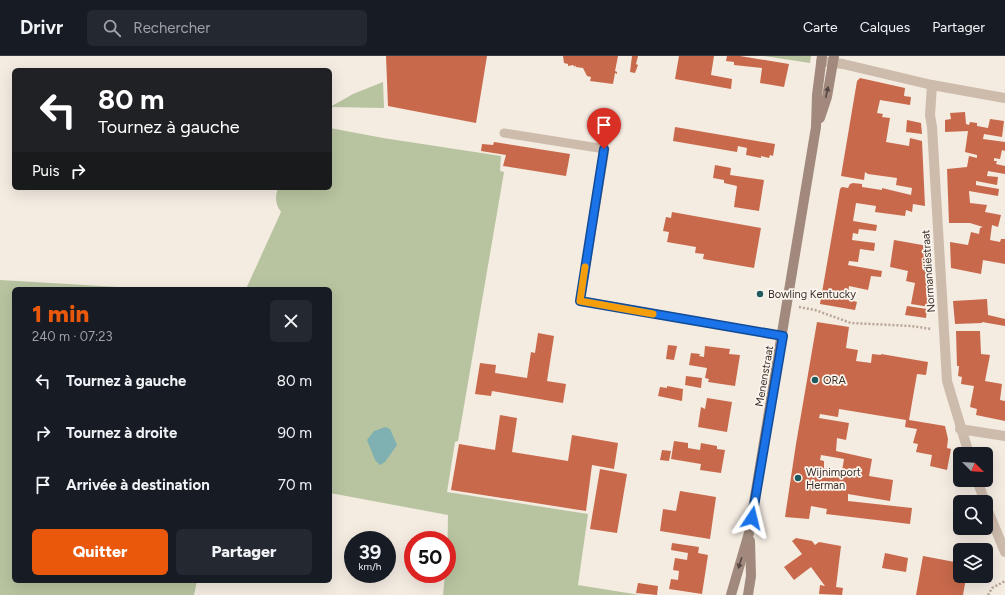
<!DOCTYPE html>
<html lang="fr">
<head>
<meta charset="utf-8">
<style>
  :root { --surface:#171b24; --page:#242831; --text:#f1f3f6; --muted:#9ea1a6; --line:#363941; --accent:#ea580c }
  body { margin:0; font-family:Figtree,sans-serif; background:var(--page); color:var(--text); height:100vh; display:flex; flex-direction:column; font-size:15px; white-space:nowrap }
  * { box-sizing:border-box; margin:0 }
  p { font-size:13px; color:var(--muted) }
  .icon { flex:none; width:22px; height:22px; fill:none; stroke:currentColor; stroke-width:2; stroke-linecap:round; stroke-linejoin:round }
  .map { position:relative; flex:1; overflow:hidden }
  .drawer { position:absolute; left:12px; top:231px; width:320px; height:296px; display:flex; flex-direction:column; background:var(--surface); border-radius:6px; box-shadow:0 4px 16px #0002 }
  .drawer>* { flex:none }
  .hud { position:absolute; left:12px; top:12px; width:320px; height:122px; border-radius:6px; box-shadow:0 4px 16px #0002; background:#202124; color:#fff; overflow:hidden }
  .needle { width:26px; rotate:114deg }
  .fabs { position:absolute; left:953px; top:391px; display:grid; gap:8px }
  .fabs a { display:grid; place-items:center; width:40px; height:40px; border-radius:6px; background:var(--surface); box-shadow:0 4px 16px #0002; font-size:20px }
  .speed { position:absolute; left:344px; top:475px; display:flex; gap:8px; font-size:20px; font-weight:700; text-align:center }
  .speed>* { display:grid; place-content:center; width:52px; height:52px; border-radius:50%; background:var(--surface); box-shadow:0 4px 16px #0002; line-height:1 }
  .speed small { font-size:10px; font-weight:400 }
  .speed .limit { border:6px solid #d22; background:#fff; color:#111 }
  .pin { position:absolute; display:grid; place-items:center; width:34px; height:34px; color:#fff; margin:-41px -17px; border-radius:50% 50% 50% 0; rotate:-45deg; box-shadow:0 0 4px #0007 }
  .pin .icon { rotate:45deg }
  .me { position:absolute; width:44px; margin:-22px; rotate:10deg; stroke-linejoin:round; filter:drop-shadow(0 0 3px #0008) }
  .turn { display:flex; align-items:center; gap:14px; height:84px; padding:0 20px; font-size:18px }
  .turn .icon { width:52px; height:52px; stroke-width:2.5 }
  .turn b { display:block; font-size:28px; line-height:34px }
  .then { display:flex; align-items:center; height:38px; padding:0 20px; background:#0003; gap:8px; font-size:15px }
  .round { display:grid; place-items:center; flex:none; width:42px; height:42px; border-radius:6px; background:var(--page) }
  .overview { display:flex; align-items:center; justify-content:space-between; height:68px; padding:0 20px }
  h1 { font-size:24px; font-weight:800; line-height:30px; color:var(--accent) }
  .action { display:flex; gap:8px; margin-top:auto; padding:8px 20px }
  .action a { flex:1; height:46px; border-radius:6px; background:var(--accent); color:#fff; font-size:16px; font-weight:800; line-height:46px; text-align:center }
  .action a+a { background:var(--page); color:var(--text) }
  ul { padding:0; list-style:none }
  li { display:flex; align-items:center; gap:12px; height:52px; padding:0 20px }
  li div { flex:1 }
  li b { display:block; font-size:15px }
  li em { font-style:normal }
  header { display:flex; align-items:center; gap:24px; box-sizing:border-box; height:56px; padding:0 20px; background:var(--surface); border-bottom:1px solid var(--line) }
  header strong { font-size:19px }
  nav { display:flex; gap:22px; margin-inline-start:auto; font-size:14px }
  .search { width:280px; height:36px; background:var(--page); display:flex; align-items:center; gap:10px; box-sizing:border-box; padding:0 14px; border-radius:6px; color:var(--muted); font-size:15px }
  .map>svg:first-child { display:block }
  .green { fill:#b8c4a0 }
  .water { fill:#7fb0b2 }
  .building { fill:#c8694b; fill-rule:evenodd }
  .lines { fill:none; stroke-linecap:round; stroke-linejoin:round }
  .path { stroke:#b9a596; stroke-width:2.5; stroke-dasharray:2 2; stroke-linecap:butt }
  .lane { stroke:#cdbbac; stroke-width:9 }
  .street { stroke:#cdbbac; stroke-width:10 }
  .secondary { stroke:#a18a7d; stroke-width:10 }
  .oneway { fill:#544640 }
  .route-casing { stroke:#114b97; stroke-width:10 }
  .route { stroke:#1a73e8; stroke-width:7 }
  .slow { stroke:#f59e0b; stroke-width:7 }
  .poi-dot { fill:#1f5a5e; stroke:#fbf5ee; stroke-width:1.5 }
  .labels { text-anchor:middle; stroke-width:3.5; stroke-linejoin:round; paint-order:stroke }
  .street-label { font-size:11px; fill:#3b302b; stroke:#fbf5ee }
  .poi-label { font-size:11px; fill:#3b302b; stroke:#fbf5ee; text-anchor:start }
</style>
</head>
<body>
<header>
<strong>Drivr</strong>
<div class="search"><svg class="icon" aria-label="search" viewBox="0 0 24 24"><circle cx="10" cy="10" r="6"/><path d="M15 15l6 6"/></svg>Rechercher</div>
<nav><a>Carte</a><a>Calques</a><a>Partager</a></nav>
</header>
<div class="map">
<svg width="1005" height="539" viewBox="0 0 1005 539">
  <rect width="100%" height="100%" fill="#f4ebe1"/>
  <!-- green -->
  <g class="green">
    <polygon points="764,0 811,0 810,7"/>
    <polygon points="383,26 384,52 330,51 353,38"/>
    <path d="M330 72 383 82 501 100 500 115 504 116 458 385 455 386 447 436 588 458 578 529 640 539H443L445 518H447L448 459 330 437V233H246L281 156C275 148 275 141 278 132H330Z"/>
    <polygon points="0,224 152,233 14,233 14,525 197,525 194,539 0,539"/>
  </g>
  <!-- water -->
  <polygon class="water" points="385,371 390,373 397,389 385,406 380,409 375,404 367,384 374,375"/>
  <!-- building -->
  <g class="building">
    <polygon points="386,0 487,0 476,67 388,50"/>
    <polygon points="563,0 618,0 615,15 617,16 617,18 615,17 613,28 590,25 591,21 587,20 583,12 576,11 575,9 575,11 573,9 568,10 568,8 564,7"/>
    <polygon points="632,0 638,0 636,8 638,9 635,17 630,16"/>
    <polygon points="679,0 714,0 711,19 732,23 731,33 675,23"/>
    <polygon points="727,0 740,0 789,8 784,31 760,27 762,12 734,9 734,6 726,5"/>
    <polygon points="860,22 905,32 904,40 911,41 910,49 880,44 877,57 883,58 882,61 890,62 886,86 909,90 910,82 922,85 925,150 913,148 912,156 906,154 905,160 875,156 876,150 856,147 853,165 877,169 876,175 859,173 858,178 853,177 852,184 875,187 874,195 860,193 858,206 849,205 848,209 882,215 881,221 871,220 868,234 849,230 848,238 850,239 850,244 857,246 855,254 820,248 840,133 842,131 848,132 850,128 853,127 862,128 862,131 882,134 882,132 911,139 912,132 896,129 897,122 868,118 865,116 864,124 841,120 857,25"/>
    <polygon points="965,56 966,68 969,69 970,66 977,67 977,70 988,72 990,63 1004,65 1002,81 984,78 983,83 1005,86 1005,95 1002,94 1000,103 994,102 994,105 997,105 996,108 1005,110 1005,118 988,115 987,120 998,121 997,129 976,125 976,129 999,133 998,140 969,135 970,147 987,149 985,156 1001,159 998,171 992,169 990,184 1000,186 1001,183 1005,183 1005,208 983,204 981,218 951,212 950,186 968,189 971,176 979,178 980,172 983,171 970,167 949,167 947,113 967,111 969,100 977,102 977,99 965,96 968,75 945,76 945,64 951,63 950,57"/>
    <polygon points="907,64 921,67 922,78 906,76"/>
    <polygon points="675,71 775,88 773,100 770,99 769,102 761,100 761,102 746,99 747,92 738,90 737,96 673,85"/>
    <polygon points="494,86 570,98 566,120 503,110 506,99 481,95 482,88 493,89"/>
    <polygon points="715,109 731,112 730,119 764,124 759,155 734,151 737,130 724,127 724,124 713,122"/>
    <polygon points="672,156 761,172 754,212 703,203 704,198 695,197 696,191 667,186 669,176 663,175 666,161 671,162"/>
    <polygon points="894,184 928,190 930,251 911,248 915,227 906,225 908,215 890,211"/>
    <polygon points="987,243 988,259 1005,263 1005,270 982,266 982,267 955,268 953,245"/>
    <polygon points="907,250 927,253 926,262 905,259"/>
    <path d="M817 266 849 271 846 292 858 294 856 305 871 307 872 298 881 299V298L928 306 926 319 917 318 909 364 945 370 948 383 947 392 951 393 947 414 930 410 932 399 916 396 918 388 913 387 917 373 905 371 906 364 839 353 838 361 820 358 819 362 849 367 846 384 837 382 836 395 872 403 869 420 893 424 890 445 848 438V445L912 452 910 468 826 458 827 453 811 450 809 463 785 461 796 388ZM821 399 844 403 842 415 824 412V405L820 404Z"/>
    <polygon points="956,275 980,275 981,298 990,299 985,325 1002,328 1000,344 1005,345 1005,365 976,359 977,353 970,351 974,330 961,328 962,321 958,320 959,310 957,310"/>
    <polygon points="538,277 554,280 547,325 566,328 563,347 492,335 491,340 475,338 480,307 496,309 495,317 527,322 531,296 535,297"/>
    <polygon points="668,289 677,290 674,304 666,303"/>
    <polygon points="705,290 730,293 729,298 740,299 735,330 708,326 709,323 705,322 707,312 689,309 691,297 700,298 699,300 704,301"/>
    <polygon points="686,320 702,322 701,332 685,329"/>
    <polygon points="667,330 683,333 682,345 658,340 660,331 667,332"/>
    <polygon points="707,342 732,346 727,376 698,371 701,351 705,353"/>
    <polygon points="500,359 517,362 512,396 568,405 572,379 618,387 614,413 592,409 586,455 451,434 459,388 495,394"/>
    <polygon points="674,385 688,387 688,392 700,394 701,387 717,390 717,393 725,394 721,417 700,414 701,408 671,403"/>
    <polygon points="662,394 671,395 669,405 660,404"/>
    <polygon points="600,413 627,418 617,477 590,473"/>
    <polygon points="680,435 716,441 710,483 660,475 663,453 676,455"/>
    <polygon points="796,482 812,485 815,489 819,486 841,490 836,531 843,532 842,539 819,538 820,529 825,530 811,511 794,524 784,511 802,498 792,485"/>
    <polygon points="672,487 699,491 698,497 708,499 702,538 669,533 671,523 678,524 679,515 673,514 675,502 687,504 688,497 671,494"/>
    <polygon points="885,497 908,502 906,516 882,512"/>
    <polygon points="923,500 960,507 960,520 966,520 966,522 963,539 916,539"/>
    <polygon points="638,527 658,530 657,539 636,537"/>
  </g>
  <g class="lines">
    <!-- path -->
    <g class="path">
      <polyline points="799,251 815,254 851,267 911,270 932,273"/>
      <polyline points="988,539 992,532 1005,525"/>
    </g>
    <!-- lane -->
    <polyline class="lane" points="504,77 605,93 580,245 783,280"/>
    <!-- street -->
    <g class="street">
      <polyline points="821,5 843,8 932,29 1005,42"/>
      <polyline points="932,29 930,59 932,71 947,325 969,398"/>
      <polyline points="960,373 1005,380"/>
      <polyline points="977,424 985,446"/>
      <polyline points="986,450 1005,496"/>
    </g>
    <!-- secondary -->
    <g class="secondary">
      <polyline points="820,62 827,41 834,0"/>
      <polyline points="731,539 749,477 816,71 817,39 822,0"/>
      <polyline points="748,539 751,520 750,485"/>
    </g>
  </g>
  <!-- one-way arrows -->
  <defs><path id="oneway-solid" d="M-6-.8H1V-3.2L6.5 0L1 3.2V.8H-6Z"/></defs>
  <g class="oneway">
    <use href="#oneway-solid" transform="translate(827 36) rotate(-78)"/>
    <use href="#oneway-solid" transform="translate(740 507) rotate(107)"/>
  </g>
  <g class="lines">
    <!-- route casing -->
    <g class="route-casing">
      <polyline id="route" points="604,93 580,245 783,280 752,462"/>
    </g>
    <!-- route -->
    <use href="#route" class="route"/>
    <!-- slow -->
    <polyline class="slow" points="585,211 580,245 653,258"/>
  </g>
  <!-- markers -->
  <g class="poi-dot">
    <circle cx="760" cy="238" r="4"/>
    <circle cx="815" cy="324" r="4"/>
    <circle cx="798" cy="422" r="4"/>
  </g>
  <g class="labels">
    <!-- street labels -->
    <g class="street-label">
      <text transform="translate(928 215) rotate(-94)" y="4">Normandiëstraat</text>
      <text transform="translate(764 320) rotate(-80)" y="4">Menenstraat</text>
    </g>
    <!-- poi labels -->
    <g class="poi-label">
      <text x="768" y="242">Bowling Kentucky</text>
      <text x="823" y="328">ORA</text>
      <text x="806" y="420">Wijnimport<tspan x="806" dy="13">Herman</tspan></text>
    </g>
  </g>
</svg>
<div class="fabs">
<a><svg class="needle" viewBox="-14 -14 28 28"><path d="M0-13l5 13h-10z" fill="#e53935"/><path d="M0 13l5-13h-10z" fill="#9ea1a6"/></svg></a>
<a><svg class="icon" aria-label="search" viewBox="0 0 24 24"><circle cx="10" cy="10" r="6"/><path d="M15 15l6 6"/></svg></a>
<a><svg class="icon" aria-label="layers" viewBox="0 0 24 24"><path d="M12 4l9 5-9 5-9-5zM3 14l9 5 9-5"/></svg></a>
</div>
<div class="speed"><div>39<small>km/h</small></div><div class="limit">50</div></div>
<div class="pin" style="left:604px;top:93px;background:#d93025"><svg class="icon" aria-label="arrive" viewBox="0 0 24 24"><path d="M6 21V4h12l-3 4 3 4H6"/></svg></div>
<svg class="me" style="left:752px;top:462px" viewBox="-20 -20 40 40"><path d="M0-17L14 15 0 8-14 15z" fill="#1a73e8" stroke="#fff" stroke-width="4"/></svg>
<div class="hud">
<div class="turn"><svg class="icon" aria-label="left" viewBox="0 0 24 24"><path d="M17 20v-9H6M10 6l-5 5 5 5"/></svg><div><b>80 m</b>Tournez à gauche</div></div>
<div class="then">Puis<svg class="icon" aria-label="right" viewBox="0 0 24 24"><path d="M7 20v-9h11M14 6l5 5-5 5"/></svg></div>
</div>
<section class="drawer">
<div class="overview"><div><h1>1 min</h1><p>240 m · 07:23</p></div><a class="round"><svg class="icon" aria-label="close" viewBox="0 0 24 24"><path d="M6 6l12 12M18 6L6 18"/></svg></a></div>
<ul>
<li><svg class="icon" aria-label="left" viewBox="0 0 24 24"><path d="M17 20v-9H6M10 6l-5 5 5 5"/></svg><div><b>Tournez à gauche</b></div><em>80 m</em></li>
<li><svg class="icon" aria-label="right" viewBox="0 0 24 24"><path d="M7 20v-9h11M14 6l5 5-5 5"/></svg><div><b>Tournez à droite</b></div><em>90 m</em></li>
<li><svg class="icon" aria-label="arrive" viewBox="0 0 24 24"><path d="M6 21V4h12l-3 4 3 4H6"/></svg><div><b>Arrivée à destination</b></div><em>70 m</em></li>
</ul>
<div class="action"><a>Quitter</a><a>Partager</a></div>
</section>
</div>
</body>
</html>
